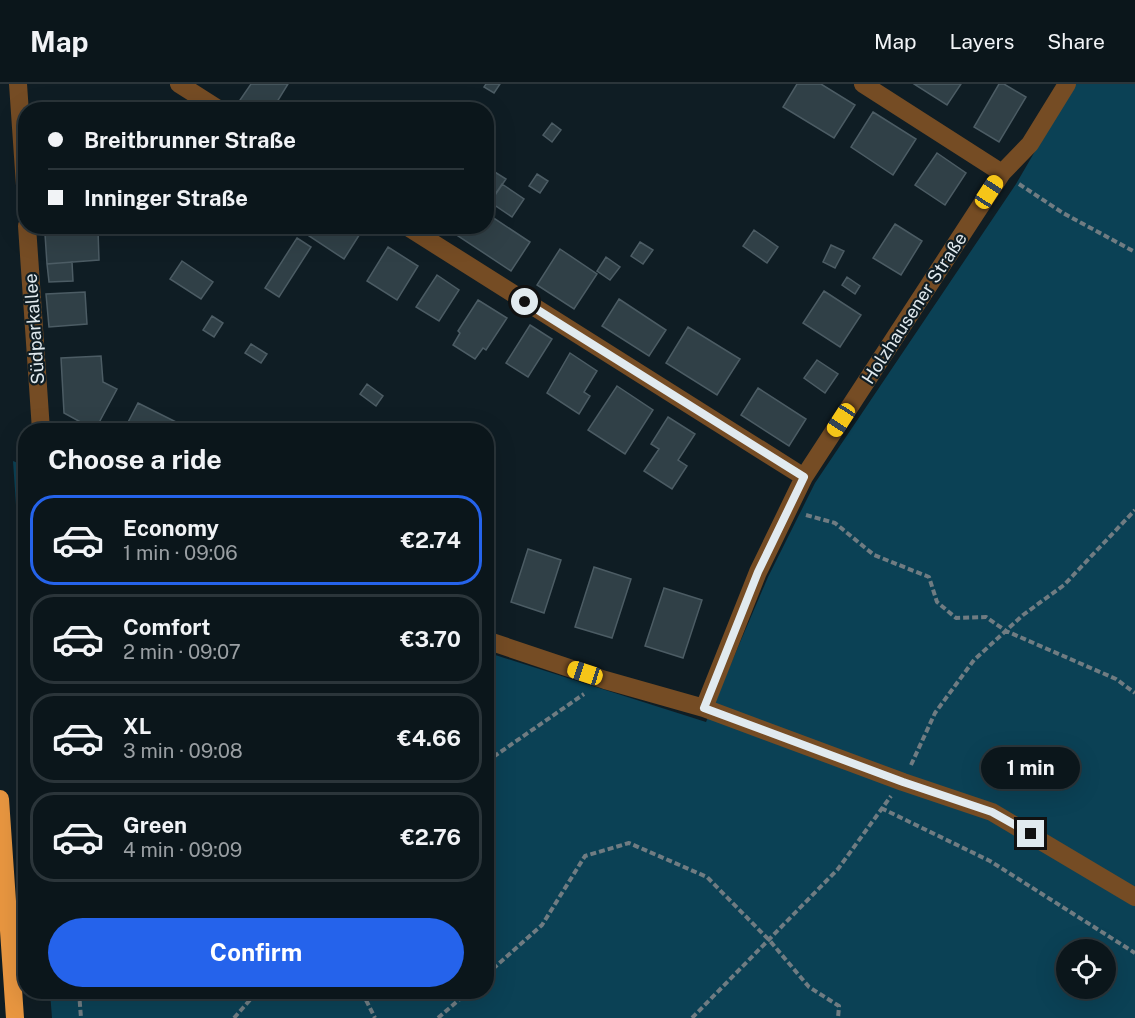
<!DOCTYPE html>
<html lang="en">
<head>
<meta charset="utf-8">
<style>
  :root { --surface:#0b161b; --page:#141f24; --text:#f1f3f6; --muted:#9a9fa3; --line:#2b353a; --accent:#2563eb }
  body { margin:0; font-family:"Public Sans",sans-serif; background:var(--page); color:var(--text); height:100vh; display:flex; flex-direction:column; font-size:22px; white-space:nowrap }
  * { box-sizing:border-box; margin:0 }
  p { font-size:20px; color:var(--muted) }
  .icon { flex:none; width:33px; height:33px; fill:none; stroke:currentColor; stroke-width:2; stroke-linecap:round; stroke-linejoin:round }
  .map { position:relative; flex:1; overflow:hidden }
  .drawer { position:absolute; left:18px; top:339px; width:476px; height:576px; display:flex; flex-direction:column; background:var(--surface); border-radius:24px; box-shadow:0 6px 24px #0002,0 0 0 2px var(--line) }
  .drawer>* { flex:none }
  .guide { position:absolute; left:18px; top:18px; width:476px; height:132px; border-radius:24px; box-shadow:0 6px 24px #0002,0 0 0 2px var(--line); display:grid; align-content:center; height:132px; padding:0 30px; background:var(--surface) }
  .tools { position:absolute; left:1056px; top:855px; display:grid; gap:12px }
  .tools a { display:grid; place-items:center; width:60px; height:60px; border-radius:50%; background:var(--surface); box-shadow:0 6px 24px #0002,0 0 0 2px var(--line); font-size:30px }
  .end { position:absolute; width:27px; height:27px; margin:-14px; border:8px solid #e1eaef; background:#111; box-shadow:0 0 0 3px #111 }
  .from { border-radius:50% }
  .bubble { position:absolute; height:42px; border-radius:21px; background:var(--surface); box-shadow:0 6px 24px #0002,0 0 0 2px var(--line); font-size:20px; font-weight:700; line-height:42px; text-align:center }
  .car { position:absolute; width:18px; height:36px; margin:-18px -9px; border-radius:8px; box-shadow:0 0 4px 2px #0007; background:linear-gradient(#f5c518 24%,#345 0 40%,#f5c518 0 76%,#345 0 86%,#f5c518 0) }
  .guide b { display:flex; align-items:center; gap:21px; height:57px; font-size:22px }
  .guide b+b { border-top:2px solid var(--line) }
  .guide i { width:15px; height:15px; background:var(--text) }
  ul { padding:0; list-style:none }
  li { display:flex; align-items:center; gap:18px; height:90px; margin:0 12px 9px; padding:0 18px; border:3px solid var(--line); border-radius:24px }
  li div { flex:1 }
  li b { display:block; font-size:22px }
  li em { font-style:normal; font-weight:700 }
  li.selected { border-color:var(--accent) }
  li>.icon { width:54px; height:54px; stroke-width:1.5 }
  h2 { padding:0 30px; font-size:27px; line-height:72px }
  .button { display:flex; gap:12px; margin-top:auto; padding:12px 30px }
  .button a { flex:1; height:69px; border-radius:36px; background:var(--accent); color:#fff; font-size:24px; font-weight:700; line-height:69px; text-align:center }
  header { display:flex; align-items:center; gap:36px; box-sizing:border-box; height:84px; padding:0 30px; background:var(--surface); border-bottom:2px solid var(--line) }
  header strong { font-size:28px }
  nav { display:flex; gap:33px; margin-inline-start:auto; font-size:21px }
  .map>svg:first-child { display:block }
</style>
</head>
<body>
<header>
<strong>Map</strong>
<nav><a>Map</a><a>Layers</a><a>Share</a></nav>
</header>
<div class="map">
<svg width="1135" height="934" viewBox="0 0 1135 934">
  <rect width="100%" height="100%" fill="#0f1d24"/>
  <!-- green -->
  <path fill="#0b4155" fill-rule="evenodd" d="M1074 0H1135V934H52L50 908H486V568L706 638 768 493 815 399 1016 100ZM1066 866H1106V904H1066Z
    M13 377 25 382V554Z"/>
  <!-- building -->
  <path fill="#304047" stroke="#4c5c64" stroke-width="1.5" d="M251 0H288L272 26H254L240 16Z
    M486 0H500L494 9 484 3Z
    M797 0H821L855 21 834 54 783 23Z
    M914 0H961L947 21Z
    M999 0H1004L1026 13 999 58 974 43Z
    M70 19V26H34V22Z
    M873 28 916 55 893 91 851 63Z
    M552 39 561 46 552 58 543 51Z
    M937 69 966 89 945 121 915 101Z
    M490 85 506 95 487 123 486 91Z
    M537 90 548 97 540 109 529 102Z
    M502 100 524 115 512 133 490 118Z
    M486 129 530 158 511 187 443 142H486Z
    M895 140 922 157 901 191 873 174Z
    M45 142H69V148L45 150Z
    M294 142H360L363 145 344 175Z
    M98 146 99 176 47 180 45 150Z
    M754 146 778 163 767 179 743 162Z
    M297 154 311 163 279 213 265 204Z
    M640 158 653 166 643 180 631 172Z
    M831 161 844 167 835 184 823 178Z
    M388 163 418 182 397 216 367 197Z
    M560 165 597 190 574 225 537 201Z
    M606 173 620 183 610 196 597 187Z
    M182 177 213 198 201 215 170 195Z
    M72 178 73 197 49 198 47 180Z
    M437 191 459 206 439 237 416 223Z
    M847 193 860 202 855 210 842 201Z
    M824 207 861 231 840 263 803 239Z
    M85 208 87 240 49 243 46 210Z
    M619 215 666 246 649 272 602 242Z
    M478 216 507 234 486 266 483 264 475 275 453 261 460 249 458 247Z
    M212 232 223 239 214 253 203 246Z
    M530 241 552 255 528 293 506 279Z
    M688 243 740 275 717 311 666 279Z
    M251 260 267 270 261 279 245 269Z
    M570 269 597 287 584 308 590 312 579 330 547 309Z
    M101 272 103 298 117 305 95 346 64 329 61 274Z
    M817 276 838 290 825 309 804 294Z
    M367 300 383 312 376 322 360 310Z
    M617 302 653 326 625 370 588 346Z
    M758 304 806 335 789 362 741 331Z
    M138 319 192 346H124Z
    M668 333 695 350 678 376 687 382 672 405 644 387 659 365 651 360Z
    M528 465 561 476 544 529 511 518Z
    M594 483 631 495 612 554 575 543Z
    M664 504 702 516 683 574 645 562Z"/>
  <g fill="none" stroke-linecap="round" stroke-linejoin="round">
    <!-- path -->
    <path stroke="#707c82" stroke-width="4" stroke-dasharray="6 3" stroke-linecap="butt" d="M1019 100 1063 129 1135 168
      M806 431 835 439 874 471 929 493 937 518 956 534 986 533 1006 547 1116 595 1135 609
      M486 678 584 610
      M911 681 935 629 974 576 1023 531 1064 501 1135 426
      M881 724 990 777 1135 869
      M486 891 542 841 585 772 629 759 707 793 770 857 809 903 839 922 838 934
      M79 908 81 934
      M362 908 375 934
      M234 934 257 908
      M438 934 468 908
      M692 934 838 785 891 712"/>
    <!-- minor -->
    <path stroke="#754c24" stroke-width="18" d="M18 0 26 116
      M179 0 220 26
      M863 0 1002 89
      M27 142 41 346
      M406 142 804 393
      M486 556 605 596 704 624 903 698 992 728 1135 813
      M704 624 758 488 804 393 1002 89 1030 60 1067 0"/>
    <!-- highway -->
    <path stroke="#e89640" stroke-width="18" d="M0 715 15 934"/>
  </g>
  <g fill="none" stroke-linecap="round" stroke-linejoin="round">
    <!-- route -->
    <path stroke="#e1eaef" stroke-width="8" d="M525 218 804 393 758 488 704 624 903 698 992 728 1031 750"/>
  </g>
  <g text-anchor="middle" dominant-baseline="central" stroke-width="4.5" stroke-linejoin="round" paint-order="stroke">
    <!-- street labels -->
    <g font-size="18" fill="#e1eaef" stroke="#0f1d24">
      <text transform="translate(914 224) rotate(-57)">Holzhausener Straße</text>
      <text transform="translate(34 245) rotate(-94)">Südparkallee</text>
    </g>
  </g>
</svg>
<div class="tools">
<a><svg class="icon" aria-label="locate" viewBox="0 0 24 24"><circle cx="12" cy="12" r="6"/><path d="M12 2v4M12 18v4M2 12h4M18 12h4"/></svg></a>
</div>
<i class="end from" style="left:525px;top:218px"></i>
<i class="end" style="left:1031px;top:750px"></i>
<div class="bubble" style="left:981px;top:663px;width:99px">1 min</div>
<i class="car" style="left:989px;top:108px;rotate:33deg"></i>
<i class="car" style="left:841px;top:336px;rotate:213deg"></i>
<i class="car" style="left:585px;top:589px;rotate:288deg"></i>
<div class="guide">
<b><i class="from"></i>Breitbrunner Straße</b>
<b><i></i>Inninger Straße</b>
</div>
<section class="drawer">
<h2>Choose a ride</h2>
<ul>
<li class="selected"><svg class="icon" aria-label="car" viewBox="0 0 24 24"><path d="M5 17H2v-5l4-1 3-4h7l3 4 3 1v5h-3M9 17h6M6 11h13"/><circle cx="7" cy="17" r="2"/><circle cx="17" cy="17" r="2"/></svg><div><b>Economy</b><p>1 min · 09:06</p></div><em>€2.74</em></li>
<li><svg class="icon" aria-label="car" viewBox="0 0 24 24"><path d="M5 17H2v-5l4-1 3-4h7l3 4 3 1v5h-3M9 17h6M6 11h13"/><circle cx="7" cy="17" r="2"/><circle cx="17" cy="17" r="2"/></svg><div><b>Comfort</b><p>2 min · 09:07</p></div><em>€3.70</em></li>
<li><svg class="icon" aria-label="car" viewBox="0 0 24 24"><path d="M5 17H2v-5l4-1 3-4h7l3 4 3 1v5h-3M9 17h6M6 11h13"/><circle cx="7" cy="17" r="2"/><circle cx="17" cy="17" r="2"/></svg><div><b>XL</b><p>3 min · 09:08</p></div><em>€4.66</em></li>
<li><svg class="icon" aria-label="car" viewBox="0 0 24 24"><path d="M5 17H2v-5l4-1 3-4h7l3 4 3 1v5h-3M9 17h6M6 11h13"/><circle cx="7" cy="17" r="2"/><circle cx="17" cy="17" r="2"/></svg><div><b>Green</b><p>4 min · 09:09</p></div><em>€2.76</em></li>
</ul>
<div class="button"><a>Confirm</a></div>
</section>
</div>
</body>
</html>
